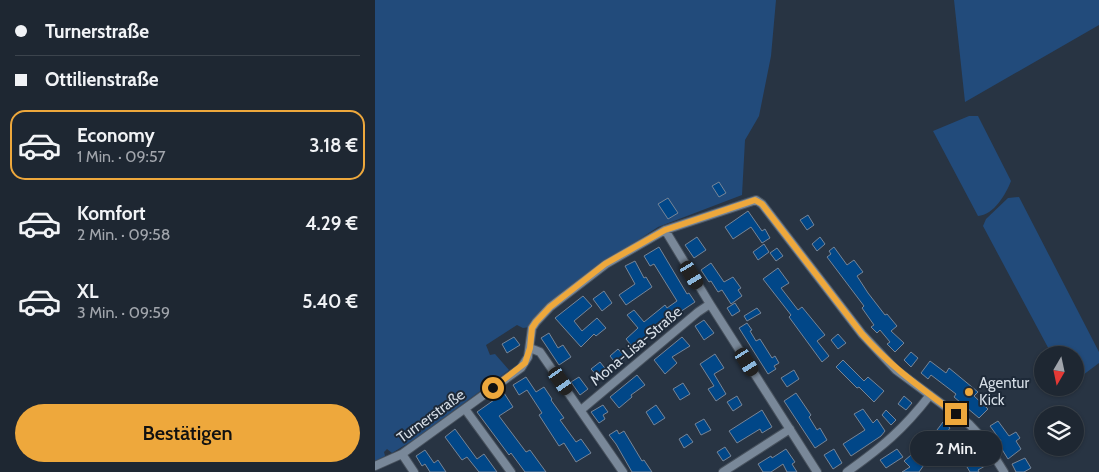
<!DOCTYPE html>
<html lang="de">
<head>
<meta charset="utf-8">
<style>
  :root { --surface:#1e2732; --page:#262f3a; --text:#f1f3f6; --muted:#a1a5ac; --line:#3c444d; --accent:#eea83c }
  body { margin:0; font-family:Cabin,sans-serif; background:var(--page); color:var(--text); height:100vh; display:flex; flex-direction:column; font-size:19px; white-space:nowrap }
  * { box-sizing:border-box; margin:0 }
  p { font-size:16px; color:var(--muted) }
  .icon { flex:none; width:28px; height:28px; fill:none; stroke:currentColor; stroke-width:2; stroke-linecap:round; stroke-linejoin:round }
  .map { position:relative; flex:1; overflow:hidden }
  .details { display:flex; flex-direction:column; background:var(--surface); width:375px }
  .details>* { flex:none }
  .banner { display:grid; align-content:center; height:110px; padding:0 15px; background:var(--surface) }
  .needle { width:32px; rotate:189deg }
  .controls { position:absolute; left:659px; top:346px; display:grid; gap:10px }
  .controls a { display:grid; place-items:center; width:50px; height:50px; border-radius:50%; background:var(--surface); box-shadow:0 1px 4px #0004,0 0 0 1px var(--line); font-size:25px }
  .end { position:absolute; width:22px; height:22px; margin:-11px; border:6px solid #eea83c; background:#111; box-shadow:0 0 0 2px #111 }
  .from { border-radius:50% }
  .bubble { position:absolute; height:35px; border-radius:18px; background:var(--surface); box-shadow:0 1px 4px #0004,0 0 0 1px var(--line); font-size:16px; font-weight:600; line-height:35px; text-align:center }
  .car { position:absolute; width:15px; height:30px; margin:-15px -8px; border-radius:6px; box-shadow:0 0 4px 1px #0007; background:linear-gradient(#222 24%,#8ab4d8 0 40%,#222 0 76%,#8ab4d8 0 86%,#222 0) }
  .banner b { display:flex; align-items:center; gap:18px; height:48px; font-size:19px }
  .banner b+b { border-top:1px solid var(--line) }
  .banner i { width:12px; height:12px; background:var(--text) }
  ul { padding:0; list-style:none }
  li { display:flex; align-items:center; gap:15px; height:70px; margin:0 10px 8px; padding:0 5px; border:2px solid transparent; border-radius:15px }
  li div { flex:1 }
  li b { display:block; font-size:19px }
  li em { font-style:normal; font-weight:600 }
  li.on { border-color:var(--accent) }
  li>.icon { width:45px; height:45px; stroke-width:1.5 }
  .primary-button { display:flex; gap:10px; margin-top:auto; padding:10px 15px }
  .primary-button a { flex:1; height:58px; border-radius:30px; background:var(--accent); color:#111; font-size:20px; font-weight:600; line-height:58px; text-align:center }
  main { display:flex; flex:1; min-height:0 }
  .map>svg:first-child { display:block }
</style>
</head>
<body>
<main>
<section class="details">
<div class="banner">
<b><i class="from"></i>Turnerstraße</b>
<b><i></i>Ottilienstraße</b>
</div>
<ul>
<li class="on"><svg class="icon" aria-label="car" viewBox="0 0 24 24"><path d="M5 17H2v-5l4-1 3-4h7l3 4 3 1v5h-3M9 17h6M6 11h13"/><circle cx="7" cy="17" r="2"/><circle cx="17" cy="17" r="2"/></svg><div><b>Economy</b><p>1 Min. · 09:57</p></div><em>3.18 €</em></li>
<li><svg class="icon" aria-label="car" viewBox="0 0 24 24"><path d="M5 17H2v-5l4-1 3-4h7l3 4 3 1v5h-3M9 17h6M6 11h13"/><circle cx="7" cy="17" r="2"/><circle cx="17" cy="17" r="2"/></svg><div><b>Komfort</b><p>2 Min. · 09:58</p></div><em>4.29 €</em></li>
<li><svg class="icon" aria-label="car" viewBox="0 0 24 24"><path d="M5 17H2v-5l4-1 3-4h7l3 4 3 1v5h-3M9 17h6M6 11h13"/><circle cx="7" cy="17" r="2"/><circle cx="17" cy="17" r="2"/></svg><div><b>XL</b><p>3 Min. · 09:59</p></div><em>5.40 €</em></li>
</ul>
<div class="primary-button"><a>Bestätigen</a></div>
</section>
<div class="map">
<svg width="724" height="472" viewBox="0 0 724 472">
  <rect width="100%" height="100%" fill="#283443"/>
  <!-- green -->
  <path fill="#224b7b" d="M0 0H401L396 56 384 116 370 140 367 195 283 227 210 275 173 304 155 327 148 328 142 325 111 345 115 355 120 354 134 370 40 439 17 453 12 449 9 452 10 456 0 461Z
    M579 0H724V25L590 102Z
    M594 116H603L636 181C631 194 619 215 603 216L558 131Z
    M644 197 724 352V363L700 381V355H677L608 226 611 219 633 198Z"/>
  <!-- building -->
  <path fill="#014788" stroke="#778597" d="M344 182 351 193 344 197 337 186Z
    M293 198 303 213 293 219 283 204Z
    M373 211 387 231 390 229 395 238 387 243 376 227 358 239 350 227Z
    M433 215 439 225 432 230 425 220Z
    M322 237 331 250 319 258 310 245Z
    M445 237 450 244 442 251 437 244Z
    M389 244 394 252 383 260 378 252Z
    M284 247 312 294 314 293 320 302 302 314 260 350 251 339 263 328 252 315 259 310 269 322 290 305 292 308 302 301 279 264 275 266 269 256Z
    M459 247 472 265 479 260 488 272 482 276 493 293 510 315 512 314 522 326 516 331 529 343 520 352 512 344 515 342 505 330 502 333 496 327 499 325 487 308 489 306 452 257 456 254 454 251Z
    M402 248 408 256 401 261 395 253Z
    M260 261 269 278 271 277 277 287 251 305 244 295 260 284 250 266Z
    M336 263 349 282 358 277 366 288 363 290 367 296 356 304 347 290 343 292 336 281 334 282 326 270Z
    M403 268 414 283 406 288 423 310 427 307 450 335 442 341 454 356 447 362 414 317 416 315 388 279Z
    M229 291 237 303 227 311 218 299Z
    M208 296 217 306 199 321 207 331 222 318 231 328 221 336 219 334 206 347 180 318Z
    M360 303 365 311 357 316 352 308Z
    M382 308 386 313 372 321 369 316Z
    M329 320 339 333 329 340 320 326Z
    M372 323 377 330 375 331 381 341 385 339 397 358 400 356 404 363 399 366 401 369 393 374 364 328Z
    M174 333 183 348 188 345 196 357 184 365 166 338Z
    M463 334 471 343 463 349 456 340Z
    M139 337 145 345 132 353 127 344Z
    M307 337 315 346 297 357 302 363 290 374 279 360Z
    M243 349 251 358 242 365 235 356Z
    M536 352 543 358 536 367 529 360Z
    M340 354 349 368 339 374 351 394 341 401 333 389 339 386 325 364Z
    M468 360 489 381 493 377 509 391 499 402 484 387 482 388 461 367Z
    M555 361 571 373 574 368 603 392 599 396 613 409 604 418 579 397 581 394 556 375 553 379 546 373Z
    M225 362 233 372 225 379 216 369Z
    M419 370 424 379 412 387 406 378Z
    M262 375 270 385 256 395 257 397 244 408 235 397Z
    M151 377 161 392 169 387 177 399 176 400 189 418 185 420 201 442 206 439 216 453 201 462 189 443 184 446 164 415 167 413 152 390 144 395 138 385Z
    M204 377 213 389 205 395 196 382Z
    M308 383 315 394 305 400 298 389Z
    M129 393 138 407 124 416 151 452 155 450 171 472H150L136 453 134 455 102 412Z
    M421 393 436 415 434 417 442 430 445 428 452 440 440 448 409 401Z
    M362 396 367 405 358 411 352 402Z
    M529 396 537 403 531 410 523 404Z
    M228 405 233 412 228 415 230 419 224 423 216 412Z
    M281 405 290 418 279 425 271 412Z
    M488 409 498 423 502 419 510 431 506 436 476 456 468 444 490 430 479 414Z
    M387 410 397 427 387 433 385 429 362 443 354 431Z
    M511 410 521 420 516 425 507 415Z
    M329 419 336 430 326 435 320 424Z
    M623 421 634 436 641 432 645 438 641 441 646 449 633 459 623 443 626 441 615 426Z
    M568 422 575 428 570 435 562 430Z
    M80 429 102 459 109 454 122 472H104L92 457 87 460 70 437Z
    M242 430 244 434 249 431 267 461 269 460 277 472H257L241 444 234 435Z
    M312 434 318 442 309 448 304 439Z
    M584 438 594 448 581 460 571 450Z
    M554 440 561 447 548 460 551 462 544 472H527L535 467 529 461 543 449 544 450Z
    M350 447 356 456 348 461 342 452Z
    M411 449 420 462 417 464 422 472H412L408 464 396 472H388L383 464 396 456 397 458Z
    M459 449 467 463 458 469 449 455Z
    M522 449 528 457 511 468 505 460Z
    M50 450 59 463 63 460 71 472H55L50 464 47 466 41 456Z
    M650 458 656 468 649 472H641L637 464Z
    M606 459 610 466 603 470 604 472H595L592 467Z"/>
  <g fill="none" stroke-linecap="round" stroke-linejoin="round">
    <defs>
      <path id="minor" d="M290 230 335 304 442 472
        M155 348 165 352 248 472
        M90 409 136 472
        M206 410 323 312 335 304
        M27 454 39 472
        M0 466 27 454 146 368 153 357 157 328 161 322 175 307 231 264 290 230 381 200 387 204 487 334 521 370 594 424 609 440 629 472
        M348 472 415 429
        M472 472C507 447 528 430 555 395"/>
    </defs>
    <!-- minor casing -->
    <use href="#minor" stroke="#48525e" stroke-width="10"/>
    <!-- minor -->
    <use href="#minor" stroke="#798899" stroke-width="8"/>
  </g>
  <g fill="none" stroke-linecap="round" stroke-linejoin="round">
    <!-- route -->
    <path stroke="#eea83c" stroke-width="6" d="M118 388 150 363 155 348 157 328 161 322 175 307 230 264 290 230 380 200 387 204 487 334C516 367 546 388 581 414"/>
  </g>
  <!-- markers -->
  <circle fill="#eea83c" stroke="#1e2a39" stroke-width="2" cx="594" cy="392" r="5"/>
  <g text-anchor="middle" dominant-baseline="central" stroke-width="4" stroke-linejoin="round" paint-order="stroke">
    <!-- street labels -->
    <g font-size="15" fill="#d5dde6" stroke="#1e2a39">
      <text transform="translate(261 346) rotate(-40)">Mona-Lisa-Straße</text>
      <text transform="translate(56 416) rotate(-36)">Turnerstraße</text>
    </g>
    <!-- poi labels -->
    <g font-size="15" fill="#d5dde6" stroke="#1e2a39" text-anchor="start">
      <text x="604" y="383">Agentur<tspan x="604" dy="17">Kick</tspan></text>
    </g>
  </g>
</svg>
<div class="controls">
<a><svg class="needle" viewBox="-14 -14 28 28"><path d="M0-13l5 13h-10z" fill="#e53935"/><path d="M0 13l5-13h-10z" fill="#a1a5ac"/></svg></a>
<a><svg class="icon" aria-label="layers" viewBox="0 0 24 24"><path d="M12 4l9 5-9 5-9-5zM3 14l9 5 9-5"/></svg></a>
</div>
<i class="end from" style="left:118px;top:388px"></i>
<i class="end" style="left:581px;top:414px"></i>
<div class="bubble" style="left:535px;top:431px;width:92px">2 Min.</div>
<i class="car" style="left:317px;top:275px;rotate:149deg"></i>
<i class="car" style="left:372px;top:362px;rotate:148deg"></i>
<i class="car" style="left:186px;top:381px;rotate:145deg"></i>
</div>
</main>
</body>
</html>
